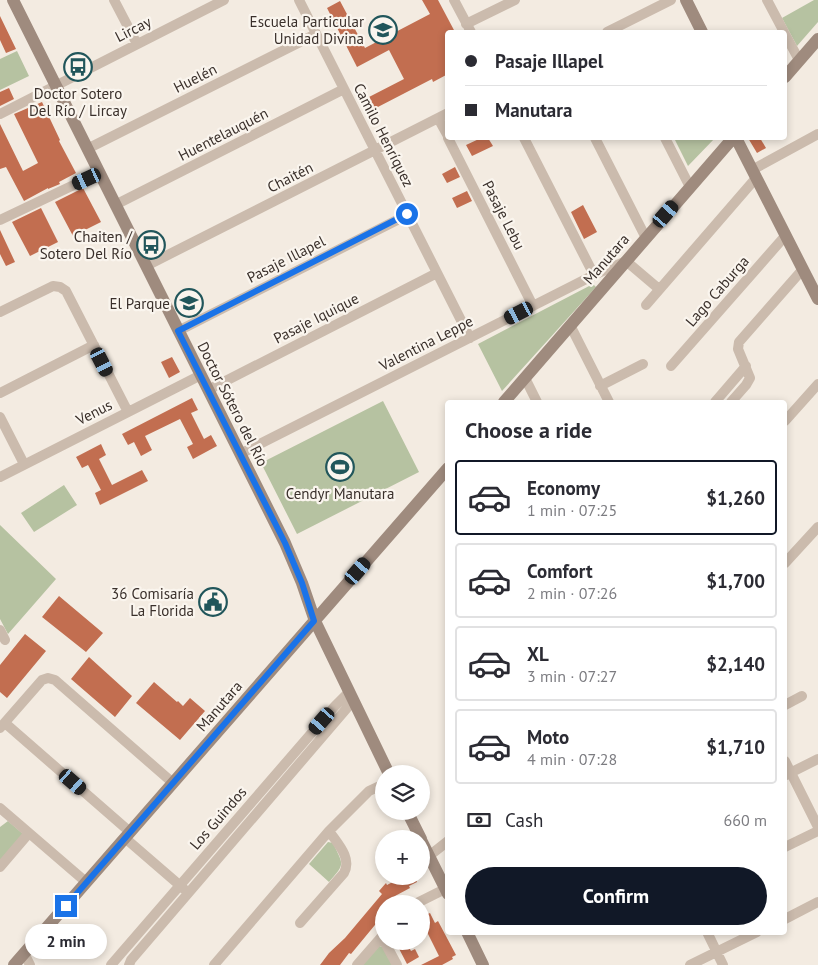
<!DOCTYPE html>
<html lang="en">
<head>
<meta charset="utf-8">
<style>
  :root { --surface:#fff; --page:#f7f7f7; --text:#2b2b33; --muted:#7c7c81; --line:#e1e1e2; --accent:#111827 }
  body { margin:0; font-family:"PT Sans",sans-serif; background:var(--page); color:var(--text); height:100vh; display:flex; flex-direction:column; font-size:19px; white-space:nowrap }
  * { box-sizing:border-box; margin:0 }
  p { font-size:16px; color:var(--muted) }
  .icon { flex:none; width:28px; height:28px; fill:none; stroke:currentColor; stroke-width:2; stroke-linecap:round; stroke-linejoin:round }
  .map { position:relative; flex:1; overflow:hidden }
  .details { position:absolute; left:445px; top:400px; width:342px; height:535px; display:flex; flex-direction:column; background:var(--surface); border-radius:5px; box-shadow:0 2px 8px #0003 }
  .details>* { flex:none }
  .banner { position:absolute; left:445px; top:30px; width:342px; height:110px; border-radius:5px; box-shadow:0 2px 8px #0003; display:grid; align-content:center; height:110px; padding:0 20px; background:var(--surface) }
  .controls { position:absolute; left:375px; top:765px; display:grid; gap:10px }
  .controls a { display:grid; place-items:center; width:55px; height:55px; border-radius:50%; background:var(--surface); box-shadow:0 2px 8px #0003; font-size:25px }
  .end { position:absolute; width:22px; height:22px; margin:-11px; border:6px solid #1a73e8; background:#fff; box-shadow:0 0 0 2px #fff }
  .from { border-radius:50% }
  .bubble { position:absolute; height:35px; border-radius:18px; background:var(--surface); box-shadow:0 2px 8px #0003; font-size:16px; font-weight:600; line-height:35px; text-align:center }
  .car { position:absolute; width:15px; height:30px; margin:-15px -8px; border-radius:6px; box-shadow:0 0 4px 1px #0007; background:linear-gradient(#222 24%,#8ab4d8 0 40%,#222 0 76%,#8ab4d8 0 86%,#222 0) }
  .banner b { display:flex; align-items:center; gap:18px; height:48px; font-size:19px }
  .banner b+b { border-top:1px solid var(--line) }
  .banner i { width:12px; height:12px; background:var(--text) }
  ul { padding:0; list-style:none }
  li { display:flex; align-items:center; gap:15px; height:75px; margin:0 10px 8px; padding:0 10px; border:2px solid var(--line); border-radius:5px }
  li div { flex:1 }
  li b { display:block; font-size:19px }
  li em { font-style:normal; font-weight:600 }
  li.selected { border-color:var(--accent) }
  li>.icon { width:45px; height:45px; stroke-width:1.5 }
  h2 { padding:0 20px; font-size:22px; line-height:60px }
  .pay { display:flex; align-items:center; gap:12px; height:55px; padding:0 20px; font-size:19px }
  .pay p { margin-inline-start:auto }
  .primary-button { display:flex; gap:10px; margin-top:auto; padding:10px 20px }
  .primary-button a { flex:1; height:58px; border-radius:30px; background:var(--accent); color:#fff; font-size:20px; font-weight:600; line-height:58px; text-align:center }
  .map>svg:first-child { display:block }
</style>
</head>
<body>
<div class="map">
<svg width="818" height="965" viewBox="0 0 818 965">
  <rect width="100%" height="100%" fill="#f3ebe1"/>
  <!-- green -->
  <path fill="#b6c2a1" d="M814 0H818V22L797 46 782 18Z
    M17 51 29 76 0 90V59Z
    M674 138H715L688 166Z
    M593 284 596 287 502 391 478 344Z
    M383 401 419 472 297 534 261 463Z
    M64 485 77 505 34 532 21 513Z
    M0 525 56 579 8 634 0 619Z
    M8 821 23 834 0 864V827Z
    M328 842 333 843C343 865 346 863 329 882L309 864Z
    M379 946 384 947 393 965H362Z"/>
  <!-- building -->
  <path fill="#c26e50" d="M422 0H438L455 32H448V74L433 82 432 79 374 109 369 97 404 79 389 50 357 67 327 8 340 1 365 48 430 14Z
    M0 16 16 49 6 53 0 40Z
    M9 88 14 99 0 106V92Z
    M42 102 60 140 59 141 76 173 59 182 60 184 48 189V188L24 201 6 167 0 169V124L23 171 38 163 14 114Z
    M481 138H488L493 146 472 156 466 145Z
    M748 138H760L766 148 757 153Z
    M455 167 460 177 447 183 442 174Z
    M83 188 101 222 73 236 55 202Z
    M467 191 472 201 457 208 452 198Z
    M583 205 597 232 584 239 571 212Z
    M41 208 58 242 30 256 12 222Z
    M0 230 15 262 6 266 0 254Z
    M172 357 180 372 169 378 161 362Z
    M192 398 198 410 191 413 204 439 211 435 217 446 193 459 187 447 193 444 180 419 145 436 152 450 141 456 134 442 128 445 122 434Z
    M101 444 106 455 99 459 112 485 142 470 148 481 100 505 95 493 101 490 88 465 82 468 76 457Z
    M59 596 103 633 86 652 42 617Z
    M25 634 46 651 7 698 0 692V665Z
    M89 657 132 696 115 717 71 679Z
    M154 682 177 702 178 701 183 706 190 698 205 711 180 740 136 703Z
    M404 876H415L417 882 409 886 410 888 395 896 388 904H384V914L351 954 349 953 340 965H320L329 953 345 938 382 894 379 891 386 883 387 885Z
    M430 913 435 923 438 921 456 955 452 957 453 959 442 965H421L439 956 424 926 421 927V917Z
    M395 941H406L411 951 415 949 419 957 407 964Z"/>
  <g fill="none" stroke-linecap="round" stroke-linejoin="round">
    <!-- street -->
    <path stroke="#cbbbad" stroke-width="10" d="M114 0 137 44
      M299 0 470 338
      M454 0 471 32
      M767 0 784 32
      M466 24 515 0
      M607 32 671 0
      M785 34 799 60
      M0 114 224 0
      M438 118 448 136
      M448 138 533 306
      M524 138 594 275
      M595 138 646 238
      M665 138 690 187
      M87 149 316 34
      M752 170 818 134
      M115 205 344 89
      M0 220 99 173
      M146 266 448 113
      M646 305 756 178
      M0 312 53 286 60 287 66 291 128 412
      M570 325 609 402
      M178 331 407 215
      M671 366 786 235
      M525 378 537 402
      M600 386 643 364
      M208 390 437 273
      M0 393 94 345
      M715 402 746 366
      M731 402 746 385 750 378 738 349 739 342 803 269
      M0 417 24 464
      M785 421 818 384
      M240 454 594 275 626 261 659 289
      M0 477 201 375
      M785 563 818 527
      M0 630 5 640
      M785 705 802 696
      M5 723 130 832
      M0 728 42 680 48 678 55 680 173 783
      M785 761 818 827
      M786 775 818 759
      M0 808 86 882
      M125 838 184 889
      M785 847 818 831
      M429 856 448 841
      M0 867 29 833
      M415 904 445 889
      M785 919 818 902
      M300 923 344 873C352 858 338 844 329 831
      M707 932 723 965
      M384 941 397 965
      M24 953 30 965
      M111 965 335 706 349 692
      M129 965 131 960 353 701
      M214 965 329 831 369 791 384 784
      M357 965 384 934
      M690 965 757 932"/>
    <!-- secondary -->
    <path stroke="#9f8b7e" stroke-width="12" d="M13 0 285 543 302 583 315 621 389 774
      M686 0 702 32
      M785 77 818 39
      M736 138 818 299
      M504 402 733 138
      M407 811 421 839
      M421 840 448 894
      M467 932 483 965
      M14 965 448 468"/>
  </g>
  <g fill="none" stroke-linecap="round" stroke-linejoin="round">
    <!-- route -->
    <path stroke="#1a73e8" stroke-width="6" d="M66 906 314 621 302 583 285 543 178 331 407 214"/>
  </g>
  <!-- icons -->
  <defs>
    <symbol id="school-ring" viewBox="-11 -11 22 22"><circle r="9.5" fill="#faf5ee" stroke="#21565b" stroke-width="1.5"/><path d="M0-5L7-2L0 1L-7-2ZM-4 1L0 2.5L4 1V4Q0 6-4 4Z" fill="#21565b"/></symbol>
    <symbol id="bus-ring" viewBox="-11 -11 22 22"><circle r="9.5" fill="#faf5ee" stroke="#21565b" stroke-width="1.5"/><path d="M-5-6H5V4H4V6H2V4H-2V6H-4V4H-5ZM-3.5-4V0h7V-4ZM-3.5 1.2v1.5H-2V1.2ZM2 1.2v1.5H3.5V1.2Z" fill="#21565b"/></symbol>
    <symbol id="stadium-ring" viewBox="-11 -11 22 22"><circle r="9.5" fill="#faf5ee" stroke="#21565b" stroke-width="1.5"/><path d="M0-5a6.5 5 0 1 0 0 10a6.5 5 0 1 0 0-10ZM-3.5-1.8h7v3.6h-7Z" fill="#21565b"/></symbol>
    <symbol id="civic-ring" viewBox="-11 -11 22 22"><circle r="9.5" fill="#faf5ee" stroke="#21565b" stroke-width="1.5"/><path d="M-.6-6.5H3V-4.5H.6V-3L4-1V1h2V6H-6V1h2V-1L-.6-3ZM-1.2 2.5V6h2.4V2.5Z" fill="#21565b"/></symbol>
  </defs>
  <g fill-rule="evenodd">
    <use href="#school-ring" x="367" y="14" width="32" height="32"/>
    <use href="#bus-ring" x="62" y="51" width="32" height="32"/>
    <use href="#bus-ring" x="135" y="229" width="32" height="32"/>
    <use href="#school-ring" x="173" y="287" width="32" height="32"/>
    <use href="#stadium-ring" x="324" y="451" width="32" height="32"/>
    <use href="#civic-ring" x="197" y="586" width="32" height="32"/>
  </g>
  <g text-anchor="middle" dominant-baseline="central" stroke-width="4.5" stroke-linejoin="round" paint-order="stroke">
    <!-- poi labels -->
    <g font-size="15" fill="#3a302b" stroke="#faf5ee" text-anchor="end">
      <text x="364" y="21">Escuela Particular<tspan x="364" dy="17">Unidad Divina</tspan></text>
      <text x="78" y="93" text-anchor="middle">Doctor Sotero<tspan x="78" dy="17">Del Río / Lircay</tspan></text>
      <text x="132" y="236">Chaiten /<tspan x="132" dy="17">Sotero Del Río</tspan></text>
      <text x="170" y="303">El Parque</text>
      <text x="340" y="493" text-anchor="middle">Cendyr Manutara</text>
      <text x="194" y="593">36 Comisaría<tspan x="194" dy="17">La Florida</tspan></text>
    </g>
    <!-- street labels -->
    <g font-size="15" fill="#3a302b" stroke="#faf5ee">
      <text transform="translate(133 29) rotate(-27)">Lircay</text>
      <text transform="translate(195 78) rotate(-27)">Huelén</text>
      <text transform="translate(223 134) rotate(-27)">Huentelauquén</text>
      <text transform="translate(384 135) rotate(63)">Camilo Henríquez</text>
      <text transform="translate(290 177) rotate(-27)">Chaitén</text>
      <text transform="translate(504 215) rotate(63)">Pasaje Lebu</text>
      <text transform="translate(286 259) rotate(-27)">Pasaje Illapel</text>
      <text transform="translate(606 259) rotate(-49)">Manutara</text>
      <text transform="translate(717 291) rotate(-49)">Lago Caburga</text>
      <text transform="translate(316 318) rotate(-27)">Pasaje Iquique</text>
      <text transform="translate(426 343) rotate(-27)">Valentina Leppe</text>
      <text transform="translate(233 404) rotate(63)">Doctor Sótero del Río</text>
      <text transform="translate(94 412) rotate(-27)">Venus</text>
      <text transform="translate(219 706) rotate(-49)">Manutara</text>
      <text transform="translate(218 818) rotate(-49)">Los Guindos</text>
    </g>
  </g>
</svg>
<div class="controls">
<a><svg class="icon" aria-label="layers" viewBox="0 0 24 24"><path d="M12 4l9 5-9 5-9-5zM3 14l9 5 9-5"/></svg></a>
<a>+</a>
<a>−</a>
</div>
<i class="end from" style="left:407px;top:214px"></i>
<i class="end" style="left:66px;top:906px"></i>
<div class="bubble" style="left:25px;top:924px;width:82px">2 min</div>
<i class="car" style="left:87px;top:179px;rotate:245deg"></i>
<i class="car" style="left:666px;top:214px;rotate:41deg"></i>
<i class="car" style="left:519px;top:313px;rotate:243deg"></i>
<i class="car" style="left:102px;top:362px;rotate:153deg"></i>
<i class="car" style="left:358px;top:571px;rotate:41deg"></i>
<i class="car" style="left:322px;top:721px;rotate:221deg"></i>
<i class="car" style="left:73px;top:782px;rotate:131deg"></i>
<div class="banner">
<b><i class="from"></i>Pasaje Illapel</b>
<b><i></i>Manutara</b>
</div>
<section class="details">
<h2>Choose a ride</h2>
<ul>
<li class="selected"><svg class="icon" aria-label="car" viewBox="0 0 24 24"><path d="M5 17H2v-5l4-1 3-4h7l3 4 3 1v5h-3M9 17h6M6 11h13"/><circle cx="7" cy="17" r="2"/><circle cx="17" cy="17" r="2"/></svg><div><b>Economy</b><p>1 min · 07:25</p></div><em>$1,260</em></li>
<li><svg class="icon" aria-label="car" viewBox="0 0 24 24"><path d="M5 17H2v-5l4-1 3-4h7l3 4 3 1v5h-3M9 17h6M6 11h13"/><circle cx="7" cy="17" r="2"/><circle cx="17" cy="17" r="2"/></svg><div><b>Comfort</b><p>2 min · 07:26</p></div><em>$1,700</em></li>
<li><svg class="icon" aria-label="car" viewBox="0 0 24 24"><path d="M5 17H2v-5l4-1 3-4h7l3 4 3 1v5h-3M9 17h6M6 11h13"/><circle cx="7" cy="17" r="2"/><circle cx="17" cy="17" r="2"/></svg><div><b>XL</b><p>3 min · 07:27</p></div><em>$2,140</em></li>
<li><svg class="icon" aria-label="car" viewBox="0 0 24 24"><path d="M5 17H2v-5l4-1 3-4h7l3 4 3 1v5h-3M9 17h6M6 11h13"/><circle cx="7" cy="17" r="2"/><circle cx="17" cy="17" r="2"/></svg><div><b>Moto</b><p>4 min · 07:28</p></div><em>$1,710</em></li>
</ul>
<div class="pay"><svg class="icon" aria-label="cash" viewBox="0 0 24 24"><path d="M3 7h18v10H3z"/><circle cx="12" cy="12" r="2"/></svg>Cash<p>660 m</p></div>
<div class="primary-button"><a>Confirm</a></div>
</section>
</div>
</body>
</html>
